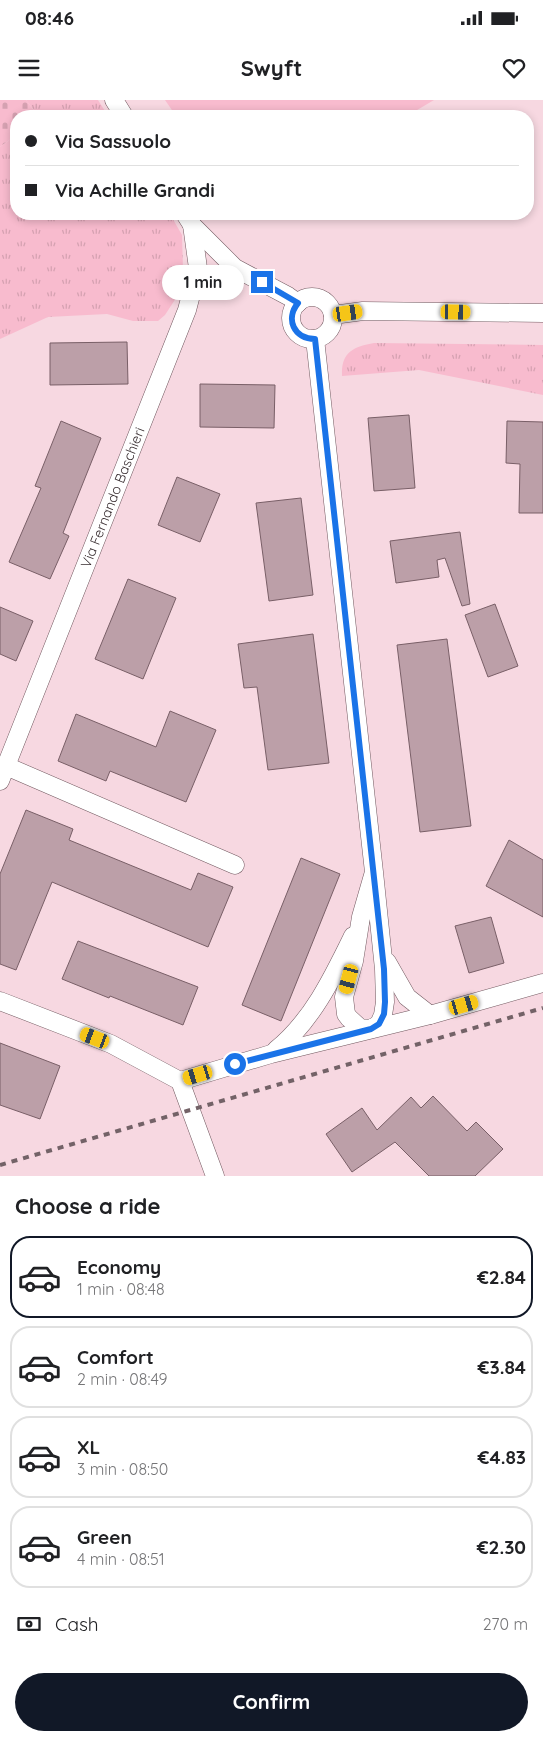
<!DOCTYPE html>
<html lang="en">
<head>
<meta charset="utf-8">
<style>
  :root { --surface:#fff; --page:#f6f6f6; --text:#202124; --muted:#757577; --line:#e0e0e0; --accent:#111827 }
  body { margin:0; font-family:Quicksand,sans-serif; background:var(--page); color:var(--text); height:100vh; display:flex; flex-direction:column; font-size:19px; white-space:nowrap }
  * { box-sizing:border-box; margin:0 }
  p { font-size:16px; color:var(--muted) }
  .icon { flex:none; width:28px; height:28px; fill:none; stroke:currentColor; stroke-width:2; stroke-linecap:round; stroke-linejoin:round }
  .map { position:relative; height:1076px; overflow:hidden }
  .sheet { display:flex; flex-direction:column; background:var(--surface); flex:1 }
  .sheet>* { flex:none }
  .banner { position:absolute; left:10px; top:10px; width:524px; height:110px; border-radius:20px; box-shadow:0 2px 8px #0003; display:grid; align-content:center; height:110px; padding:0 15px; background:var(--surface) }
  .end { position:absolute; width:22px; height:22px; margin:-11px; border:6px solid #1a73e8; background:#fff; box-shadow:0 0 0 2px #fff }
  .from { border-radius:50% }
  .bubble { position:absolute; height:35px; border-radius:18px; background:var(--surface); box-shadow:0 2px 8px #0003; font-size:16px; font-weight:700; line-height:35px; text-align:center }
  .car { position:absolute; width:15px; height:30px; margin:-15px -8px; border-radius:6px; box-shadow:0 0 4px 1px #0007; background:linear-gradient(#f5c518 24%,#345 0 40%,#f5c518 0 76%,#345 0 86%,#f5c518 0) }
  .banner b { display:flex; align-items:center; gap:18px; height:48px; font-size:19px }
  .banner b+b { border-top:1px solid var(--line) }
  .banner i { width:12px; height:12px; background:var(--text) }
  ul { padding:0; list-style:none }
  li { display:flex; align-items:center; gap:15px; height:82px; margin:0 10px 8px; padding:0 5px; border:2px solid var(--line); border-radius:20px }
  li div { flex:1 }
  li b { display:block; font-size:19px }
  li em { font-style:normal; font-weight:700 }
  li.selected { border-color:var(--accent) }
  li>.icon { width:45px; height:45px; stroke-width:1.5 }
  h2 { padding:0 15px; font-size:22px; line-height:60px }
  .pay { display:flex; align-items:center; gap:12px; height:55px; padding:0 15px; font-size:19px }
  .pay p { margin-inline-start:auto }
  .cta { display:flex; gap:10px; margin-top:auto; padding:10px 15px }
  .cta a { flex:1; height:58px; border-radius:30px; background:var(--accent); color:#fff; font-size:20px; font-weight:700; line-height:58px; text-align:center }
  .status { display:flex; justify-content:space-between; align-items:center; height:35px; padding:0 25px; background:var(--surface); direction:ltr }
  .status svg { height:14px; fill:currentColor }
  header { display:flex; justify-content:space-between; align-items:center; height:65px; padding:0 15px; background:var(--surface); font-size:22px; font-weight:700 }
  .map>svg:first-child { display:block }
</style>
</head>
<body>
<div class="status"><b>08:46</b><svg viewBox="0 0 49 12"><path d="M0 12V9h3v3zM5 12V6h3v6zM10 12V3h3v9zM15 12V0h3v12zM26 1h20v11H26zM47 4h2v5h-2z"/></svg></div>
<header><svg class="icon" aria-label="menu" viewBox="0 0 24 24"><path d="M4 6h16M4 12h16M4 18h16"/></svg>Swyft<svg class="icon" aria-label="heart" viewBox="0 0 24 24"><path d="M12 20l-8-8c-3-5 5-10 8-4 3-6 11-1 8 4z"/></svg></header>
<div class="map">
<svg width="543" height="1076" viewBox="0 0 543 1076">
  <defs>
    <pattern id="cemetery-stones" width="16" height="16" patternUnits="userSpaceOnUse" patternTransform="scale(1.25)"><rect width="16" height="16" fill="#f8bbce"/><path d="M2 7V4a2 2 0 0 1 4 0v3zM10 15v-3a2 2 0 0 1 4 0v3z" fill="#d5a1b1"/></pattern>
    <pattern id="park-tufts" width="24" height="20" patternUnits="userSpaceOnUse" patternTransform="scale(1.25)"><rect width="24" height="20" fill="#f8bbce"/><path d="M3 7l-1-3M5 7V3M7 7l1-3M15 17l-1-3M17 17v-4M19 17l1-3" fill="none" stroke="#d5a1b1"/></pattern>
  </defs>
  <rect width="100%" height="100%" fill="#f7d8e1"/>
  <!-- cemetery -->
  <path fill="url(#cemetery-stones)" d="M0 0H26L38 16H16V35L0 47Z"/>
  <!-- park -->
  <path fill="url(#park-tufts)" d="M26 0H98L108 16H38Z
    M16 35V114H170L182 135 183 169 178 195 165 215 158 221H133L107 214 48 217 0 239V47Z
    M374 243 543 245V295L419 270 342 276C341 252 353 247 374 243Z"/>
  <!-- garden -->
  <path fill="#f8bbce" d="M165 0H434L407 16H176Z"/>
  <!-- building -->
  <path fill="#bc9fa8" stroke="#795f67" d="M127 242 128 284 50 285V243Z
    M200 284 275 285 274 328 200 327Z
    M409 315 415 388 374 391 368 318Z
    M61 321 101 338 63 433 69 436 50 479 9 462 41 388 35 386Z
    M507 321 543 322V413H519L520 364 506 363Z
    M177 377 220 394 200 442 158 425Z
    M301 398 313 495 269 501 256 403Z
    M460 432 470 504 462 506 445 458 437 460 439 477 396 483 390 441Z
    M128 479 176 498 143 579 95 559Z
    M495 504 518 566 488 577 465 515Z
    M0 507 33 521 16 561 0 554Z
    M313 534 329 663 268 670 257 587 244 588 238 544Z
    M447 539 471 726 420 732 397 545Z
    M170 611 216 630 186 702 110 671 106 681 58 661 76 614 156 647Z
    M26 710 73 729 69 740 191 790 198 773 233 787 208 847 52 782 16 870 0 864V774Z
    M509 740 543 760V817L486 786Z
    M301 758 340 774 281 921 242 905Z
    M491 817 504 863 469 873 455 826Z
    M78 841 198 887 183 925 110 896 109 898 62 879Z
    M0 943 60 966 40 1019 0 1005Z
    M433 996 467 1031 476 1022 503 1049 475 1076H429L395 1042 352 1072 326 1034 362 1008 377 1030 411 997 421 1008Z"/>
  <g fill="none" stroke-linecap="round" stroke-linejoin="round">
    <defs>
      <g id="street">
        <path d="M114 0 124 16"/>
        <path d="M185 114 192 125 235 168 288 196 298 203"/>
        <circle cx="312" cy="218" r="21"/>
        <path d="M333 215 363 211 543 213"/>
        <path d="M315 239 374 772 384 869 385 902 383 915 379 924 371 929 360 928 349 918 346 914 344 897 354 861 361 817 374 772"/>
        <path d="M6 666 235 765"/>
        <path id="s1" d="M0 681 187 210 198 168 192 125"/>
        <path d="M387 862 407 897 430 915"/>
        <path d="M0 901 111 944 180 981 271 954 430 915 543 883"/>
        <path d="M276 950C312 921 333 877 353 836"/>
        <path d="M180 981 215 1076"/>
      </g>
    </defs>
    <!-- street casing -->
    <use href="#street" stroke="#725960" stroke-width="19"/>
    <!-- street -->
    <use href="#street" stroke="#fff" stroke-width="18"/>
    <!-- rail -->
    <path stroke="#736267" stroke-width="4" stroke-dasharray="6 6" stroke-linecap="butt" d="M0 1065 543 908"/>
  </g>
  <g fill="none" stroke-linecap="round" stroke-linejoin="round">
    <!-- route -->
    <path stroke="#1a73e8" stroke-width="6" d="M235 964 371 929 379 924 384 914 385 902 384 869 315 239C294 239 285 219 298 203L262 182"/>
  </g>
  <g text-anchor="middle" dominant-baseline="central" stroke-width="4.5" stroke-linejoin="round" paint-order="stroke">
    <!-- street labels -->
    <g font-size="14" fill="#372c2f" stroke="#f7d8e1">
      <text stroke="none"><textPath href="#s1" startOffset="305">Via Fernando Baschieri</textPath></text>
    </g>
  </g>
</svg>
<i class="end from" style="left:235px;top:964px"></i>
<i class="end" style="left:262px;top:182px"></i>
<div class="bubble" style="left:162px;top:165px;width:82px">1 min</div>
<i class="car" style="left:456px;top:212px;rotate:91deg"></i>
<i class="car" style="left:348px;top:213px;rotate:82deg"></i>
<i class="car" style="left:349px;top:879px;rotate:195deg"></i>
<i class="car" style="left:464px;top:905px;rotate:74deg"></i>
<i class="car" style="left:95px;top:938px;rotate:291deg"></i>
<i class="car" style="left:198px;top:975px;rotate:253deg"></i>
<div class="banner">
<b><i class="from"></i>Via Sassuolo</b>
<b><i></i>Via Achille Grandi</b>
</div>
</div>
<section class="sheet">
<h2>Choose a ride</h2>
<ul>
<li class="selected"><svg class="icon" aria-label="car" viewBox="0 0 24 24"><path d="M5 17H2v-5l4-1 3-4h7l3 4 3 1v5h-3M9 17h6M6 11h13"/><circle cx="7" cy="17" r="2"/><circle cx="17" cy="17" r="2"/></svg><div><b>Economy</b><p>1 min · 08:48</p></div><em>€2.84</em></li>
<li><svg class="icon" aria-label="car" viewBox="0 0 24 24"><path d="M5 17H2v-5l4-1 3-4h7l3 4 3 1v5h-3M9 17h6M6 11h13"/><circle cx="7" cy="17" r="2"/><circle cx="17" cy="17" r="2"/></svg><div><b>Comfort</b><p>2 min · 08:49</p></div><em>€3.84</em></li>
<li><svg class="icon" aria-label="car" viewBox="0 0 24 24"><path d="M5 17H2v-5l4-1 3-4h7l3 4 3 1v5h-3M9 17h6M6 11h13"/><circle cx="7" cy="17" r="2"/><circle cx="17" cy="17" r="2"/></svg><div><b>XL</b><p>3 min · 08:50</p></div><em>€4.83</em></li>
<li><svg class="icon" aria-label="car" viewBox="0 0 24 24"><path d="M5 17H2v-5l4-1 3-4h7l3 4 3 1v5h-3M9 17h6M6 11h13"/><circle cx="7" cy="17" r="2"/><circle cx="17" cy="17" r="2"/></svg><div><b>Green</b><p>4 min · 08:51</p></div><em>€2.30</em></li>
</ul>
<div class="pay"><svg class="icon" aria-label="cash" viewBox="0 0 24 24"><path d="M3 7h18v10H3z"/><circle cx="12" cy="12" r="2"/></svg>Cash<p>270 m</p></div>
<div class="cta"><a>Confirm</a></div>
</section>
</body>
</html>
